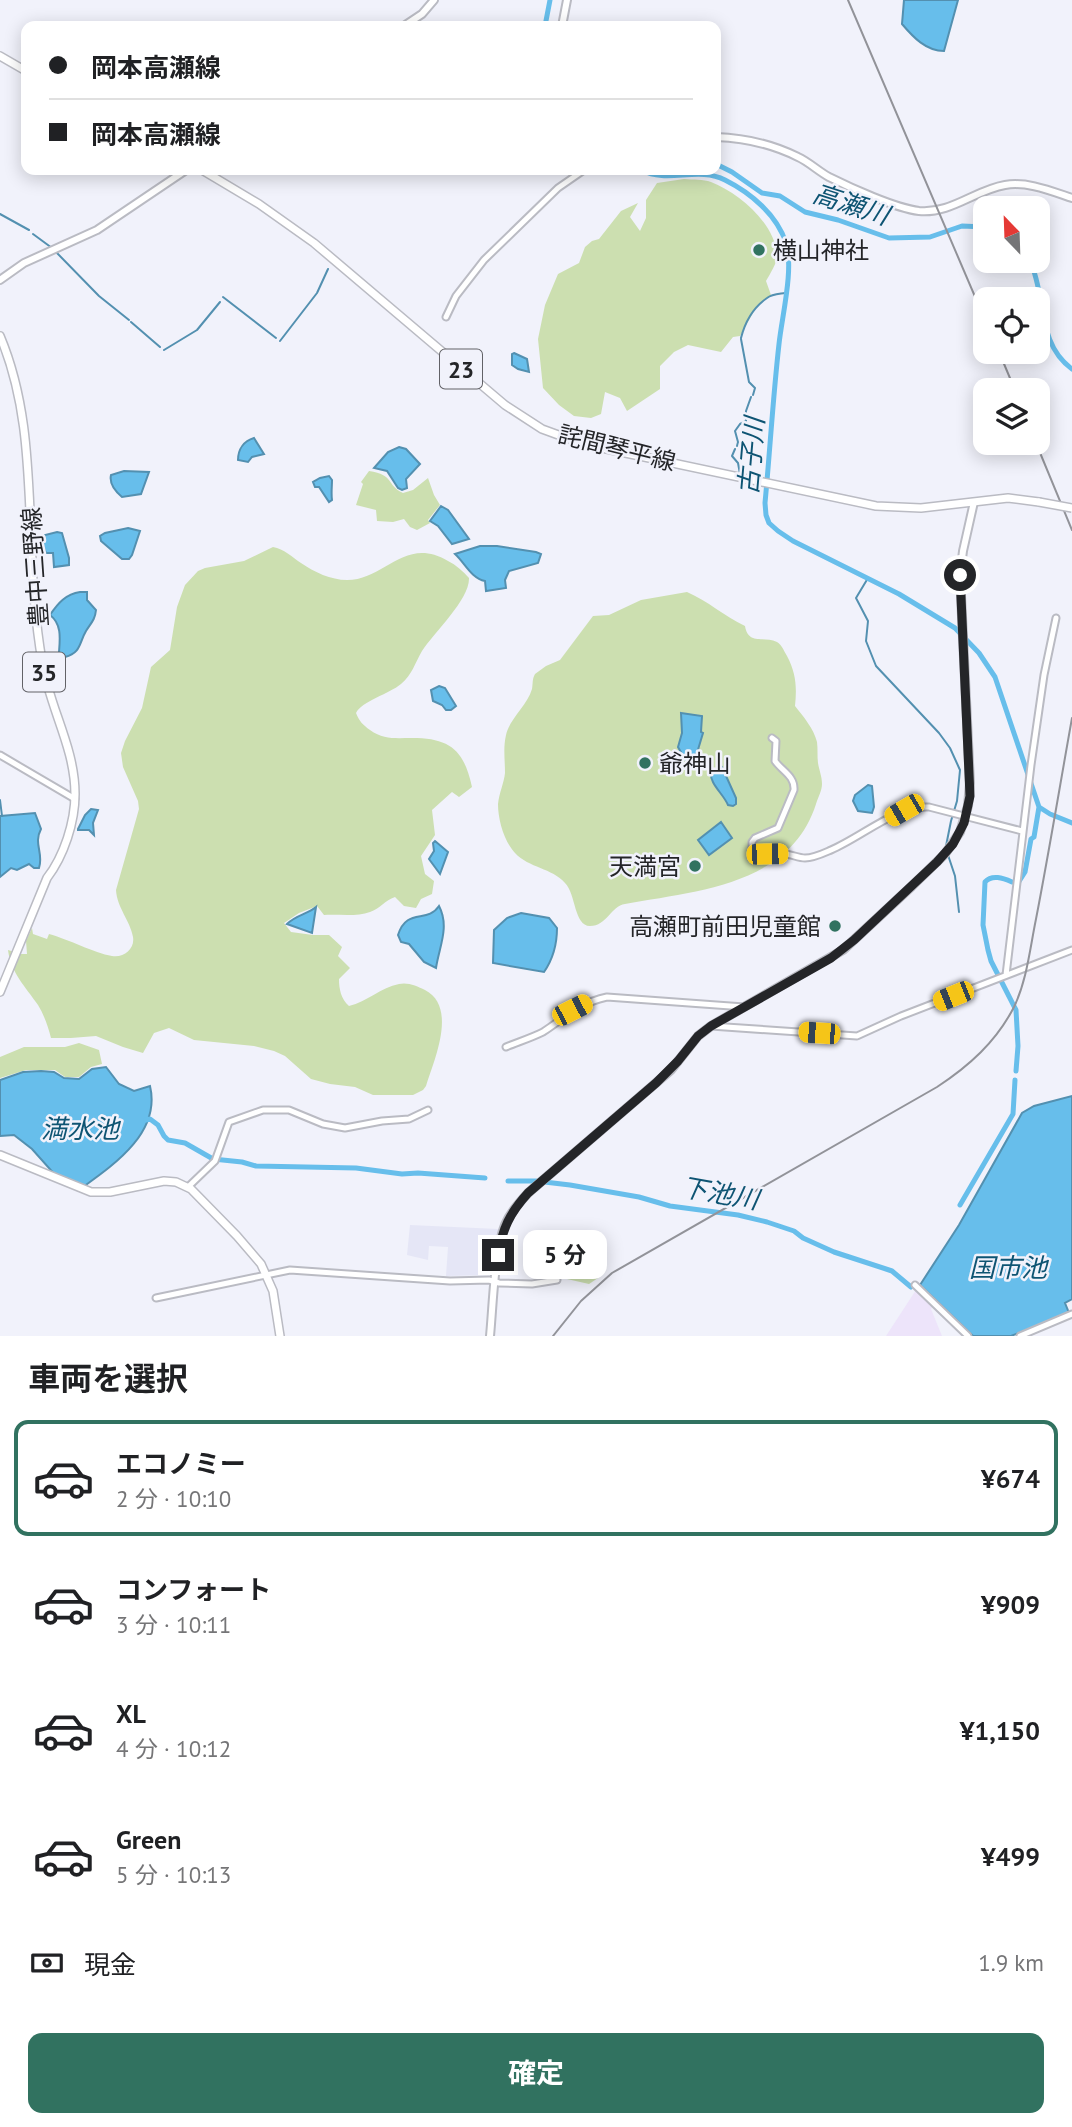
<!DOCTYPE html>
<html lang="ja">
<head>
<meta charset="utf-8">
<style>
  :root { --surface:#fff; --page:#f6f6f6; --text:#202124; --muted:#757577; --line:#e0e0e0; --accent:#317260 }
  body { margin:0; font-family:"PT Sans","Noto Sans JP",sans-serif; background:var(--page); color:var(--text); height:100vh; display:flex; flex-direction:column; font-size:26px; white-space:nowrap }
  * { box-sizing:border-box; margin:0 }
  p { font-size:23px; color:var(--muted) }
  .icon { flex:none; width:38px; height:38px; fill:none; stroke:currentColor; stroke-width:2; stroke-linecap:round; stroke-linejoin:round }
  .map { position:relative; height:1336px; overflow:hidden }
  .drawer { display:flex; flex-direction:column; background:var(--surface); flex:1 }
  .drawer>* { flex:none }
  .top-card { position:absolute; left:21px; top:21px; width:700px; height:154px; border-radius:14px; box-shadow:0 4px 18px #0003; display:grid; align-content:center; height:154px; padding:0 28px; background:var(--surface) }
  .needle { width:46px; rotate:337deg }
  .fabs { position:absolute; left:973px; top:196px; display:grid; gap:14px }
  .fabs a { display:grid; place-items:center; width:77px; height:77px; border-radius:14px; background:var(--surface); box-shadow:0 4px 18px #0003; font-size:35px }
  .end { position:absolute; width:32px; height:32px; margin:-16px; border:9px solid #242528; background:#fff; box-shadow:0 0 0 4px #fff }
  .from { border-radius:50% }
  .bubble { position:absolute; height:49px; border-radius:14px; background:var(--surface); box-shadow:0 4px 18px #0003; font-size:23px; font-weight:700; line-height:49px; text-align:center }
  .car { position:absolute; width:21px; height:42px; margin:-21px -10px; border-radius:9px; box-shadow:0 0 5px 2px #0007; background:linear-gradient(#f5c518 24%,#345 0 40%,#f5c518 0 76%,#345 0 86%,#f5c518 0) }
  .top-card b { display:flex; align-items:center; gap:24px; height:66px; font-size:26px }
  .top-card b+b { border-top:2px solid var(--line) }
  .top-card i { width:18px; height:18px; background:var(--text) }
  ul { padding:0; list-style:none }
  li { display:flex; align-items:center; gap:21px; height:116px; margin:0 14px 10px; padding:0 14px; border:4px solid transparent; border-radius:14px }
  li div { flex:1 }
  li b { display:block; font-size:26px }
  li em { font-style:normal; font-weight:700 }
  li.selected { border-color:var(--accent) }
  li>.icon { width:63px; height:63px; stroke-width:1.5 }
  h2 { padding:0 28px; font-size:32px; line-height:84px }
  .pay { display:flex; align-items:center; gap:18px; height:77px; padding:0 28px; font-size:26px }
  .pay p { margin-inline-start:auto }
  .button { display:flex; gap:14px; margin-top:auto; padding:14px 28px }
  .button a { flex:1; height:80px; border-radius:14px; background:var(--accent); color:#fff; font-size:28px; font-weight:700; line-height:80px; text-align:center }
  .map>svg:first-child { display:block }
</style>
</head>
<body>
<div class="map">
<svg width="1072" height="1336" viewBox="0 0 1072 1336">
  <rect width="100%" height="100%" fill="#f1f2fb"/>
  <!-- built -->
  <path fill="#e5e6f6" d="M410 1225 498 1229 491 1275 446 1276 448 1247 429 1246 428 1260 407 1255Z"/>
  <!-- medical -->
  <path fill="#ede4fa" d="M916 1290 933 1306 931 1309 942 1336H886Z"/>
  <!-- green -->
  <path fill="#ccdfb0" d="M684 179C693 180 703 179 711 182 739 193 776 224 777 256 777 263 770 274 766 281L771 295 757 306 740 336 733 337 721 352 688 345 674 352 660 366V389L627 411 620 398 605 392 601 414 591 418 574 416 559 405 543 388 538 339 545 305 558 274 579 263 585 247 592 241 599 239 621 211 638 203 630 217 640 231 646 218V200L657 183Z
    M369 471C395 475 386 485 403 493L413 490 428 478 434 495 440 505 428 520 430 523 417 530 410 527 404 519 393 522 377 521 376 510 356 505 363 484 361 482Z
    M273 547C284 549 292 557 301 563 314 572 331 580 347 580 385 580 405 535 448 561 456 565 463 571 469 578 470 599 434 633 422 651 415 663 412 675 401 684 389 694 362 701 356 713 359 721 363 725 370 730 384 740 396 738 412 738 450 738 464 750 472 787L459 797 452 792 432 810 435 835 421 856 425 874 434 881 432 894 421 899 416 908 404 906 395 897C385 900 380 909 370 912 357 917 338 914 324 915L317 906 299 913 284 923 291 932 313 935H329L342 947 338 956 350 968 339 979C339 989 341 999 349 1006 367 1002 381 987 399 984 408 982 417 986 425 990 458 1007 434 1060 426 1086L423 1090 413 1095H373L355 1087 330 1084 311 1079 285 1056 274 1051 254 1046 194 1040 169 1028 154 1033 143 1053 123 1047 96 1036 71 1038H51C48 1026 44 1015 38 1005 25 986 11 973 8 950L21 954H27L26 941 32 928 33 934 47 939 49 934C68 939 94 953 112 956 124 958 135 949 133 937 130 920 117 908 116 890L139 809 138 801 123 767 121 753 125 741 142 708 151 667 170 650 177 607 185 585 198 571 205 568 244 561Z
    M687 592C708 601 724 616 745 626 748 645 763 636 777 642 782 645 784 651 787 656 796 673 797 687 795 706 803 716 814 729 817 742 818 749 817 756 818 763 819 770 822 776 822 784 822 791 818 797 816 804 790 886 695 891 625 904 611 906 607 926 590 926 574 926 576 894 565 883 552 868 529 868 515 853 504 841 498 820 498 804 499 793 504 783 505 773 505 760 503 748 506 735 510 718 527 706 532 689 533 684 532 679 535 674L546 666 560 660 593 616 609 615 641 600Z
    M79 1043 99 1050 102 1064 91 1067 79 1077H65L55 1070H26L0 1078V1057L24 1047H65Z
    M541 1234 604 1241 598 1278 589 1284 558 1277H533L531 1273 533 1247 525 1246 526 1236Z"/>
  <!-- water -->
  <path fill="#67beeb" stroke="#5390b0" stroke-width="2" d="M904 0H958L944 51C926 51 913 37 902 24Z
    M514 353 527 359 529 372 518 369 512 365V354Z
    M254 438 264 454 252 457 248 462 238 460C238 449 244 441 254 438Z
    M399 447 406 449 420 464 406 479 407 488 402 490 398 488 387 471 374 468 388 452Z
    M124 471 149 472 141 494 122 497C116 492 109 484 111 475Z
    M329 476 332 480C332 487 331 493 332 500L329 502 319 487H315L313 482 320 478Z
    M441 506 448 510 469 539 452 544 438 526 430 521Z
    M128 528 140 531 132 555 129 559H122L101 541 100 536 105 533Z
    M57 532 62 533 69 558V565L54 567 53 553H46L43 545 45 535Z
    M480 546H497L536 552 541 554 538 563 509 571 505 580 506 588 486 591 485 581C471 578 465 563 455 554Z
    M80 592H87V600L96 610C95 620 91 623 86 631 79 643 81 653 65 657L59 652C60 639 62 624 50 615 58 603 66 594 80 592Z
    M439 686 445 688 456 706 451 710H446L442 705 433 701 431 690Z
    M681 713 702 716 701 732 703 733 697 753 686 761 678 747 682 733Z
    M722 767 736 798V804L733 806 728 805C723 793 709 784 711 771Z
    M868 785 872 786 874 807 872 813 858 811 853 801 855 795Z
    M91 809 98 810 93 823 94 835 89 830H78V829L85 815Z
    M35 813 41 829C33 844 44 853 39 868H34L29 864 17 870 11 868 0 877V816Z
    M721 822 732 838 709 855 698 840Z
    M435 841 448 852 440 874 429 859 434 851 433 843Z
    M439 906C450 927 439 947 436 968L424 962 409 944 401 942 398 935C407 907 427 924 439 906Z
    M316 907 312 933 287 924C296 915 308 914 316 907Z
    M521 913 549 918 557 928C557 945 553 959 544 972L493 963 494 930 507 918Z
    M106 1067 119 1084 134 1091 150 1086C161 1132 115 1164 83 1187L56 1176 32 1149 14 1135 0 1136V1080L23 1072 41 1071 54 1072 64 1078 79 1079 92 1069Z
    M1072 1096V1299L1065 1303 1069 1313 1011 1336H973L920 1285 959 1225 1022 1113 1034 1106Z"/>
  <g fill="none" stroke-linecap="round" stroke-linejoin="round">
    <!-- stream -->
    <path stroke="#5390b0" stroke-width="2" d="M0 214 29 230
      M33 234 52 248
      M56 252 99 296 129 320
      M223 297 276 338
      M131 322 160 347
      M741 338C745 322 754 307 767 298 772 294 779 294 785 293
      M741 339 749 382 755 388 753 395
      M280 341 317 293 328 269
      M164 350 197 330 220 302
      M737 446 738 442 735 431 740 424 746 421V411L751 397
      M735 449 732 456 738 463 740 474
      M868 578 856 598 868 621 866 641 876 666 939 733 950 748 960 770 957 801 951 821 946 846
      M0 800 2 816
      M948 855 955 876 959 912"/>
    <!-- river -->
    <path stroke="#67beeb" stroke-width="5" d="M545 26 550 0
      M716 164 732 172 762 193 780 196 805 212 838 220 889 238 930 237 962 226 985 227
      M642 170C667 184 698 166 725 180 751 193 777 215 786 243 794 269 782 316 779 344 773 397 770 450 765 503L766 515 769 523 778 531 793 541 899 594 955 628 979 653 995 677 1039 807 1050 814 1072 823
      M1030 261C1047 297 1036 343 1072 369
      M1012 882C1003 878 992 874 985 882L983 925 988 950 991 961 1016 1010 1018 1046 1016 1071
      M1018 883 1025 872 1031 839 1034 837 1039 807
      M146 1120 150 1119 158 1125 164 1136 168 1140 185 1143 213 1159 242 1162 256 1166 356 1168 402 1174 418 1173 485 1178
      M508 1181H536L570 1185 639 1197 670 1206 738 1215 767 1222 794 1231 803 1238 834 1252 892 1271 911 1287
      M960 1205 1013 1114 1015 1080"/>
    <defs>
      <path id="tertiary" d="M446 317 456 296 484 260 558 188 584 170
        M772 738 776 741 775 761C782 771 795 776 794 790L778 828 755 838 752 842V850C763 855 772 853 784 854 791 854 798 858 805 858 814 858 824 853 831 850 862 837 897 805 929 807L1022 831
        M0 755 75 799
        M1006 975 1031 765 1044 675 1056 618
        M711 1026 857 1036 901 1016 1072 950
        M506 1047C518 1042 531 1038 543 1032 566 1017 579 1003 607 997L744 1007
        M188 1187 215 1161 229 1122 263 1110H289L323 1124 345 1128 382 1121 409 1119 428 1110
        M915 1285 968 1336
        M156 1298 290 1270 450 1281 489 1280 499 1283 532 1284 557 1280
        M1020 1336 1072 1314"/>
      <path id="secondary" d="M404 26 422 14 434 0
        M562 26 567 0
        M716 137C745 138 772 144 798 157 809 162 818 171 829 177 851 188 895 208 919 211 951 214 975 190 1005 185 1027 181 1051 191 1072 198
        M0 280 24 263 97 230 186 170
        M490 1336C493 1306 494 1252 505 1225 510 1213 519 1203 528 1193L671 1070 698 1036 711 1026 843 950 912 886 945 854 960 832 968 806 970 783 960 575 963 551 974 502"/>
      <path id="primary" d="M0 56 26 71
        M202 170 259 204 314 243 505 405 542 429 583 444 876 506 921 508 1008 498 1039 502
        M0 336C27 400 28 467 31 534 32 576 35 620 42 661 49 707 75 747 75 794 75 822 64 856 47 878L0 992
        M0 1155 91 1192H110L164 1181 176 1182 191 1189 237 1236 261 1264 273 1291 280 1336"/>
    </defs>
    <!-- tertiary casing -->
    <use href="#tertiary" stroke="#babbc3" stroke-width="9"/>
    <!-- secondary casing -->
    <use href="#secondary" stroke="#babbc3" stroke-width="10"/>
    <!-- primary casing -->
    <use href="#primary" stroke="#babbc3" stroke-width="10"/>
    <!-- tertiary -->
    <use href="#tertiary" stroke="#fff" stroke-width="5"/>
    <!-- secondary -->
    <use href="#secondary" stroke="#fff" stroke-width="6"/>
    <!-- primary -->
    <use href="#primary" stroke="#fff" stroke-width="7"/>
    <!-- rail -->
    <path stroke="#929399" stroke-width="2" d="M848 0 985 320
      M999 352 1015 390
      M1036 443 1072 530
      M553 1336 581 1301 612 1273 937 1087C969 1066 996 1042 1014 1007 1027 980 1030 948 1036 919 1049 852 1060 785 1072 718"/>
    <defs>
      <path id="primary-bridge" d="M1039 502 1072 508"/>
    </defs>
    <!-- primary-bridge casing -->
    <use href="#primary-bridge" stroke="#babbc3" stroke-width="10" stroke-linecap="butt"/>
    <!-- primary-bridge -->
    <use href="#primary-bridge" stroke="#fff" stroke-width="7"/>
  </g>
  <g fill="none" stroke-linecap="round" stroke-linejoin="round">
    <!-- route -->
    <path stroke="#242528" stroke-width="9" d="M498 1255C503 1228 509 1214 528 1193L656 1083 678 1061 698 1036 711 1026 831 958 854 940 937 862 953 844 964 823 970 796 960 575"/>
  </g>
  <!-- markers -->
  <g fill="#317260" stroke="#f1f2fb" stroke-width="2.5">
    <circle cx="759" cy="250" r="7"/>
    <circle cx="645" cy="763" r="7"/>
    <circle cx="695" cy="866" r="7"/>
    <circle cx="835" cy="926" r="7"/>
  </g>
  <g text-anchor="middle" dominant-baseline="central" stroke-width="5" stroke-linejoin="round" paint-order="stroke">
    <!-- shield labels -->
    <g fill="#f1f2fb" stroke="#626267" stroke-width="2">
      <rect x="440" y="349.5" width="42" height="39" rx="5"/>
      <rect x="23" y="652.5" width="42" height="39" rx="5"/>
    </g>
    <g font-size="23" font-weight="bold" fill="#242528">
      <text x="461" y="369">23</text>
      <text x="44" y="672">35</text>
    </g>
    <!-- poi labels -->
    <g font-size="24" fill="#242528" stroke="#f1f2fb" text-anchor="start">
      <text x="773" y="250">横山神社</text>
      <text x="659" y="763">爺神山</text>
      <text x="681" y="866" text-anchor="end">天満宮</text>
      <text x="821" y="926" text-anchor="end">高瀬町前田児童館</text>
    </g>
    <!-- street labels -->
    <g font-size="24" fill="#242528" stroke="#f1f2fb">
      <text transform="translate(617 448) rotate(14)">詫間琴平線</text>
      <text transform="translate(35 567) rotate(-94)">豊中三野線</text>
    </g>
    <!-- water labels -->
    <g font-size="26" font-style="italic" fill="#0e5473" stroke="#f1f2fb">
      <text transform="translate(851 204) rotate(18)">高瀬川</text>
      <text transform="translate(751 456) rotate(-85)">古子川</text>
      <text x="80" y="1128">満水池</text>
      <text transform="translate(720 1193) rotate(10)">下池川</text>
      <text x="1008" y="1267">国市池</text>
    </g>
  </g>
</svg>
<div class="fabs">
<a><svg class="needle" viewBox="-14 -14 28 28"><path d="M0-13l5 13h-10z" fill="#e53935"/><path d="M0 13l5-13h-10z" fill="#757577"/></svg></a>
<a><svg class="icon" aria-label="locate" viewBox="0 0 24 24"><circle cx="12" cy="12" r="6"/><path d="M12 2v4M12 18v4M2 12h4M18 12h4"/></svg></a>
<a><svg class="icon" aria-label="layers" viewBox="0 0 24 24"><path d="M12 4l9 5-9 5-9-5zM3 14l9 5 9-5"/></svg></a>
</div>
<i class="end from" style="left:960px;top:575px"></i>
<i class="end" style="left:498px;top:1255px"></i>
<div class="bubble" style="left:523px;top:1230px;width:84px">5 分</div>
<i class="car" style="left:904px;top:810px;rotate:240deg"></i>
<i class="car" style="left:767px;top:854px;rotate:89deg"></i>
<i class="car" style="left:953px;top:996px;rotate:248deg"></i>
<i class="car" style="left:572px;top:1010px;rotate:63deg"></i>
<i class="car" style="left:819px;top:1033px;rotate:274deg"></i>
<div class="top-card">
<b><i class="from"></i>岡本高瀬線</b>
<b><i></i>岡本高瀬線</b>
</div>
</div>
<section class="drawer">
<h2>車両を選択</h2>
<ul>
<li class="selected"><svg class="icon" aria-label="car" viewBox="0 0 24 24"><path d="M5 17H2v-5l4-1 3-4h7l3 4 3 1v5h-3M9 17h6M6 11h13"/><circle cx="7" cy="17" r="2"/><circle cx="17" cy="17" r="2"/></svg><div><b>エコノミー</b><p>2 分 · 10:10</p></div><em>¥674</em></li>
<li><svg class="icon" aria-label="car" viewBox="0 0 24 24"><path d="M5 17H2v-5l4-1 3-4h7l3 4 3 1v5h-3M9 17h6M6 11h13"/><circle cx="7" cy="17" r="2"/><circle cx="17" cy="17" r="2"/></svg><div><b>コンフォート</b><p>3 分 · 10:11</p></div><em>¥909</em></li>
<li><svg class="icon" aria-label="car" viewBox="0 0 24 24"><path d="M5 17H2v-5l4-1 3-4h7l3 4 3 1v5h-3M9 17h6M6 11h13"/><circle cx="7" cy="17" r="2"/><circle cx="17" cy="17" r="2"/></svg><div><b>XL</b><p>4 分 · 10:12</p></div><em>¥1,150</em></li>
<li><svg class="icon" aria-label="car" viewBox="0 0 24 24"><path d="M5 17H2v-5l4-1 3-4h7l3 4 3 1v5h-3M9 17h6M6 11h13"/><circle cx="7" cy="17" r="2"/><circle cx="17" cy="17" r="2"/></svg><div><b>Green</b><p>5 分 · 10:13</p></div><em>¥499</em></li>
</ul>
<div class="pay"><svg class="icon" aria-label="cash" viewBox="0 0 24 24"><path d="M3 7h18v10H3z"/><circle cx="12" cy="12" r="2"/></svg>現金<p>1.9 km</p></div>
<div class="button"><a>確定</a></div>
</section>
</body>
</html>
